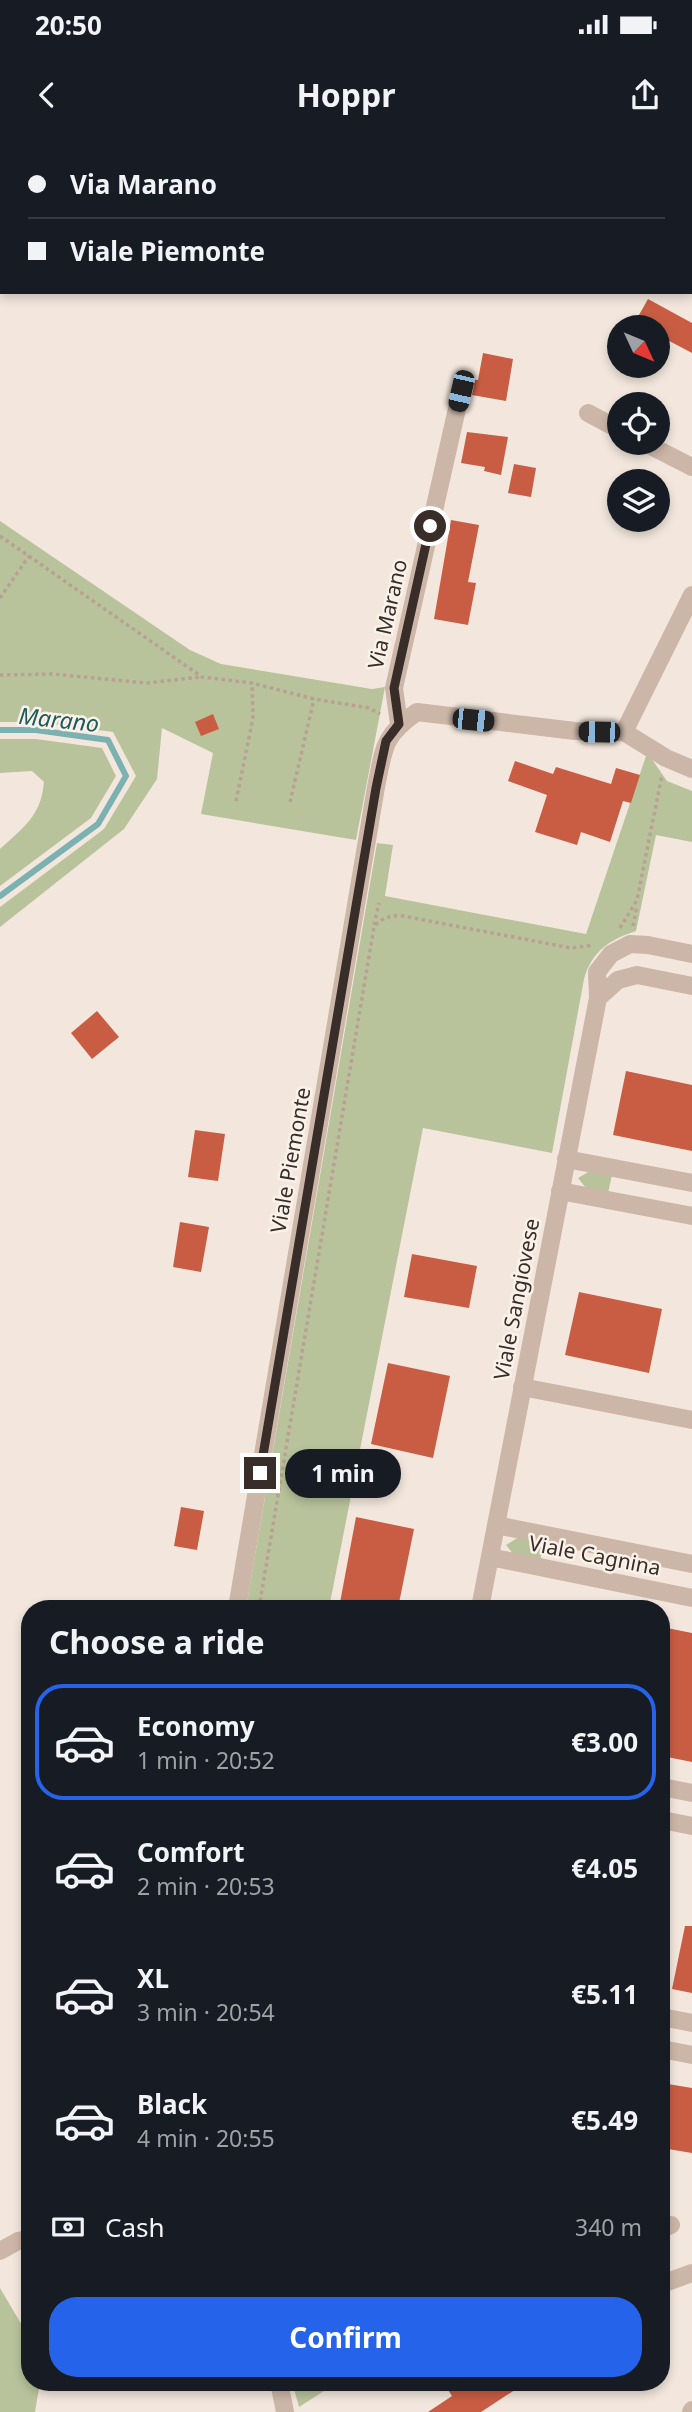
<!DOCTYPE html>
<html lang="en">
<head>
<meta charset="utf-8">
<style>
  :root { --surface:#171b24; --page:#242831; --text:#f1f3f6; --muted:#9ea1a6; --line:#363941; --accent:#2563eb }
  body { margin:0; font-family:"Noto Sans",sans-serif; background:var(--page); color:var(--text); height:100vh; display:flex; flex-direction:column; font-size:26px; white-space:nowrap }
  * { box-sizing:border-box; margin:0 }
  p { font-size:23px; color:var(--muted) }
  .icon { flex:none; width:38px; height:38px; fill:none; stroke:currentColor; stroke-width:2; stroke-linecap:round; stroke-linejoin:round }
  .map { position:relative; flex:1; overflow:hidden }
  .details { position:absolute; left:21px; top:1460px; width:649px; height:791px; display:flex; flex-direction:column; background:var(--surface); border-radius:28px; box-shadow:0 4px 10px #0003 }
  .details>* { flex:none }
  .top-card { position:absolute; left:0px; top:0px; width:693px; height:154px; box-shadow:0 4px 10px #0003; display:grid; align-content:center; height:154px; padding:0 28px; background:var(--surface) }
  .needle { width:46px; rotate:134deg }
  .controls { position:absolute; left:607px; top:175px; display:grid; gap:14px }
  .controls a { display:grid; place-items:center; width:63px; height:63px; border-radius:50%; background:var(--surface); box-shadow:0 4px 10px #0003; font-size:35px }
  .end { position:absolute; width:32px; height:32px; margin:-16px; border:9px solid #382d28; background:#fff; box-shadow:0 0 0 4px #fff }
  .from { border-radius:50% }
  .bubble { position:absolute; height:49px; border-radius:24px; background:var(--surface); box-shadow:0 4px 10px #0003; font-size:23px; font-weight:700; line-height:49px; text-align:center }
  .car { position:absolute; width:21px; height:42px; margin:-21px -10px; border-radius:9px; box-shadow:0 0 5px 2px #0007; background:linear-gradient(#222 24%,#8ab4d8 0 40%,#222 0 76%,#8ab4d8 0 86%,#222 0) }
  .top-card b { display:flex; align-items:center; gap:24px; height:66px; font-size:26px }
  .top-card b+b { border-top:2px solid var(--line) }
  .top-card i { width:18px; height:18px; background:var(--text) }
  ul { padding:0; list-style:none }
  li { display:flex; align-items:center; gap:21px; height:116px; margin:0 14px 10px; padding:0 14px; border:4px solid transparent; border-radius:28px }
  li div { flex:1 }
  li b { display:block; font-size:26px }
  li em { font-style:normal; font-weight:700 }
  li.selected { border-color:var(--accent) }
  li>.icon { width:63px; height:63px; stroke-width:1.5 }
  h2 { padding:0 28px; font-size:32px; line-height:84px }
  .pay { display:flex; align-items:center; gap:18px; height:77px; padding:0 28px; font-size:26px }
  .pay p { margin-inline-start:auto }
  .cta { display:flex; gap:14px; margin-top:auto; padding:14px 28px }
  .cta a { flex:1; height:80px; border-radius:28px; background:var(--accent); color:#fff; font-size:28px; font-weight:700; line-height:80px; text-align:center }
  .status { display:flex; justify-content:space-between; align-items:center; height:49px; padding:0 35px; background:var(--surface); direction:ltr }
  .status svg { height:19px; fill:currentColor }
  header { display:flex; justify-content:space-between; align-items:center; height:91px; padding:0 28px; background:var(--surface); font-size:32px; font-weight:700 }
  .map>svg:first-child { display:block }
</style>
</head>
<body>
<div class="status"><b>20:50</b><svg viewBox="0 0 49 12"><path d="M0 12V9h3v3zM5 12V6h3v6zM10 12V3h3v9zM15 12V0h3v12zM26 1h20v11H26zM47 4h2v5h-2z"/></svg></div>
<header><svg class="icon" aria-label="back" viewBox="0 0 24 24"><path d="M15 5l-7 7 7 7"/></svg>Hoppr<svg class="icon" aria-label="share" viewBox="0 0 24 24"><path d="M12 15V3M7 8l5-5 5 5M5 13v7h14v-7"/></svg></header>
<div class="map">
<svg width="692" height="2272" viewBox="0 0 692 2272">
  <rect width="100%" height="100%" fill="#f3e7dd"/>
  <!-- green -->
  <path fill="#b8c39c" d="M0 0H81L2 2 0 42Z
    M0 381 190 510 221 524 372 549 385 547 356 700 201 674 213 613 162 588 157 639 124 689 0 787V767L104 689 136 636 113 592 37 582H0Z
    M0 599H36L102 608 116 636 91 678 0 746V709C24 687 41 676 44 642L32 631 0 633Z
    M646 616 651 618 667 641 692 651V702L656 695 636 791C609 800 592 811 584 839L552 1013 423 988 329 1468H246L377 703 393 705 385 756 586 794Z
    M590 1031 612 1035 608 1053 586 1048 578 1038Z
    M519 1397 544 1402 540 1421 515 1416 506 1405Z
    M0 2148 30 2199V2242H40L35 2272H0Z
    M292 2242H338L299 2267Z"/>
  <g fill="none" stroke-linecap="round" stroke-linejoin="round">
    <!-- stream -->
    <path stroke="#7bb1b0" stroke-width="6" d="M0 590H36L108 600 126 636 98 684 0 756"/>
  </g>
  <!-- building -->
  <path fill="#c95d44" d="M648 159 692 183V213L658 195V187H644L635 182Z
    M483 213 513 219 506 261 472 255 475 240H478Z
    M467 292 508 297 501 335 484 331 485 327 461 323Z
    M514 324 536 328 531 357 508 353Z
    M451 380 479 385 468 442 476 443 468 485 434 479Z
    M213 574 219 589 201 596 195 582Z
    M515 621 553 634 556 627 611 644 616 628 640 635 631 663 623 661 610 702 581 692 577 705 535 692 547 655 508 641Z
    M97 871 119 897 92 919 71 893Z
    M626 931 692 945V1011L613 995Z
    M195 990 225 994 218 1041 188 1037Z
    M180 1082 209 1087 201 1132 173 1127Z
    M412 1114 477 1126 469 1168 404 1157Z
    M579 1152 662 1169 649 1233 565 1215Z
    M388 1223 450 1236 433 1318 371 1304Z
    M181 1367 204 1371 197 1410 174 1406Z
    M356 1377 414 1389 398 1468H339Z
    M662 1487 692 1493V1622L662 1616Z
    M685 1786H692V1853L672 1849Z
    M662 1943 692 1948V2013L662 2008Z
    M443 2242H527L481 2272H428L452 2256Z"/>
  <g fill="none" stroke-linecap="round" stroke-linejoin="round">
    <!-- path -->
    <path stroke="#b8a092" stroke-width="3.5" stroke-dasharray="3.5 3.5" stroke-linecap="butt" d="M0 396 202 537 252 543 314 559 369 568 380 574
      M0 458 29 416
      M0 535 52 534 147 543 200 537
      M236 661 253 578 252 543
      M290 662 314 559
      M374 785 379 763
      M633 786 637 766
      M620 788 637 760 662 635
      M259 1468 374 787C383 777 390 775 403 776L571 808 594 805"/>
    <!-- street -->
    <path stroke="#ccb6a8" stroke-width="18" d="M588 273 620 290
      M645 303 692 327
      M399 584 394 548 461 251
      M624 592 692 455
      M598 858 618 840 637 835 692 846
      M566 1019 692 1043
      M560 1051 692 1076
      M522 1247 692 1280
      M496 1385 692 1424
      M490 1417 692 1458
      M237 1468 376 647C384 609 382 596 417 572L575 591 624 592 666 618 692 629
      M480 1468 598 858 597 832 611 814 630 804 648 805 692 814
      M662 1647 692 1653
      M662 1680 692 1686
      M662 1877 692 1883
      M662 1909 692 1915
      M662 2089 671 2085
      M0 2111 18 2101 30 2099
      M662 2144 692 2133
      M279 2242 285 2272
      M691 2272 692 2270"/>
  </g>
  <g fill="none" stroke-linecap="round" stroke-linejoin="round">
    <!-- route -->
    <path stroke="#382d28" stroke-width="9" d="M260 1333 376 648 386 601 399 584 394 548 430 386"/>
  </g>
  <g text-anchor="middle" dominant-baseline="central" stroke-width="5" stroke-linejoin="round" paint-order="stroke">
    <!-- street labels -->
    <g font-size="21" fill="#382d28" stroke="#faf2e9">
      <text transform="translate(387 474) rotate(-77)">Via Marano</text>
      <text transform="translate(290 1020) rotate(-80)">Viale Piemonte</text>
      <text transform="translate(516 1159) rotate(-79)">Viale Sangiovese</text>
      <text transform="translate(595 1415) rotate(11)">Viale Cagnina</text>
    </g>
    <!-- water labels -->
    <g font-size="23" font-style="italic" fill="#1c5a5b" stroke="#faf2e9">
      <text transform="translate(59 579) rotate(6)">Marano</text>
    </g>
  </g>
</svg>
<div class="controls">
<a><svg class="needle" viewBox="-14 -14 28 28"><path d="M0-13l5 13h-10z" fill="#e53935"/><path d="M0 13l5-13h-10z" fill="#9ea1a6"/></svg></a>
<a><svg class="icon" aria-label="locate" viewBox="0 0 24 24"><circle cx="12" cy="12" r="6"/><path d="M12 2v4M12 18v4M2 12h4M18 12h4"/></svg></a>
<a><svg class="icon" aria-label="layers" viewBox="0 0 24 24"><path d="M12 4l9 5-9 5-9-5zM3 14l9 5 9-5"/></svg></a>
</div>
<i class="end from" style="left:430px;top:386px"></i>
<i class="end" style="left:260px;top:1333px"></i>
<div class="bubble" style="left:285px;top:1309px;width:116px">1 min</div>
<i class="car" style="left:461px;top:251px;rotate:193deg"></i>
<i class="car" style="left:473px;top:580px;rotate:96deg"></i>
<i class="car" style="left:599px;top:592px;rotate:271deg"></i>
<div class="top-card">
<b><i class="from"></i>Via Marano</b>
<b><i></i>Viale Piemonte</b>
</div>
<section class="details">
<h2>Choose a ride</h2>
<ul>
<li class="selected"><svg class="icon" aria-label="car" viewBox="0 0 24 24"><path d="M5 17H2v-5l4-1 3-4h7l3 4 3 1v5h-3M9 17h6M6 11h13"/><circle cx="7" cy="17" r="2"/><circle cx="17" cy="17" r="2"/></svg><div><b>Economy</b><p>1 min · 20:52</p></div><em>€3.00</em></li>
<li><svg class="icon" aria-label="car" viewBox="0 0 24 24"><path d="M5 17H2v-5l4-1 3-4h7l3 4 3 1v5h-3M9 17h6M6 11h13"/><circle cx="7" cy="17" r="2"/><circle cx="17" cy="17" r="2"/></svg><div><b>Comfort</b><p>2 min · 20:53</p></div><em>€4.05</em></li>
<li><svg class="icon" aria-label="car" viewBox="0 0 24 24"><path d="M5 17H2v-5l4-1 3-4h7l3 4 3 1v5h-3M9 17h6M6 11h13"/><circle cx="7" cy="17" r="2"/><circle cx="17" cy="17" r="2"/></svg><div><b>XL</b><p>3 min · 20:54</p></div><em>€5.11</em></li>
<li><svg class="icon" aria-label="car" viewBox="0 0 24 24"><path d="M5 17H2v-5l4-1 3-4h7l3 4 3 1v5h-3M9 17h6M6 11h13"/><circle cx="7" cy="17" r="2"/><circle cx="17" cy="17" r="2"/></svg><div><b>Black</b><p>4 min · 20:55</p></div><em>€5.49</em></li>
</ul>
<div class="pay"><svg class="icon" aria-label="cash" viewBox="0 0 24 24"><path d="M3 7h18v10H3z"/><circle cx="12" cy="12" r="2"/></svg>Cash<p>340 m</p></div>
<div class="cta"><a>Confirm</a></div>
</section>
</div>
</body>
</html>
